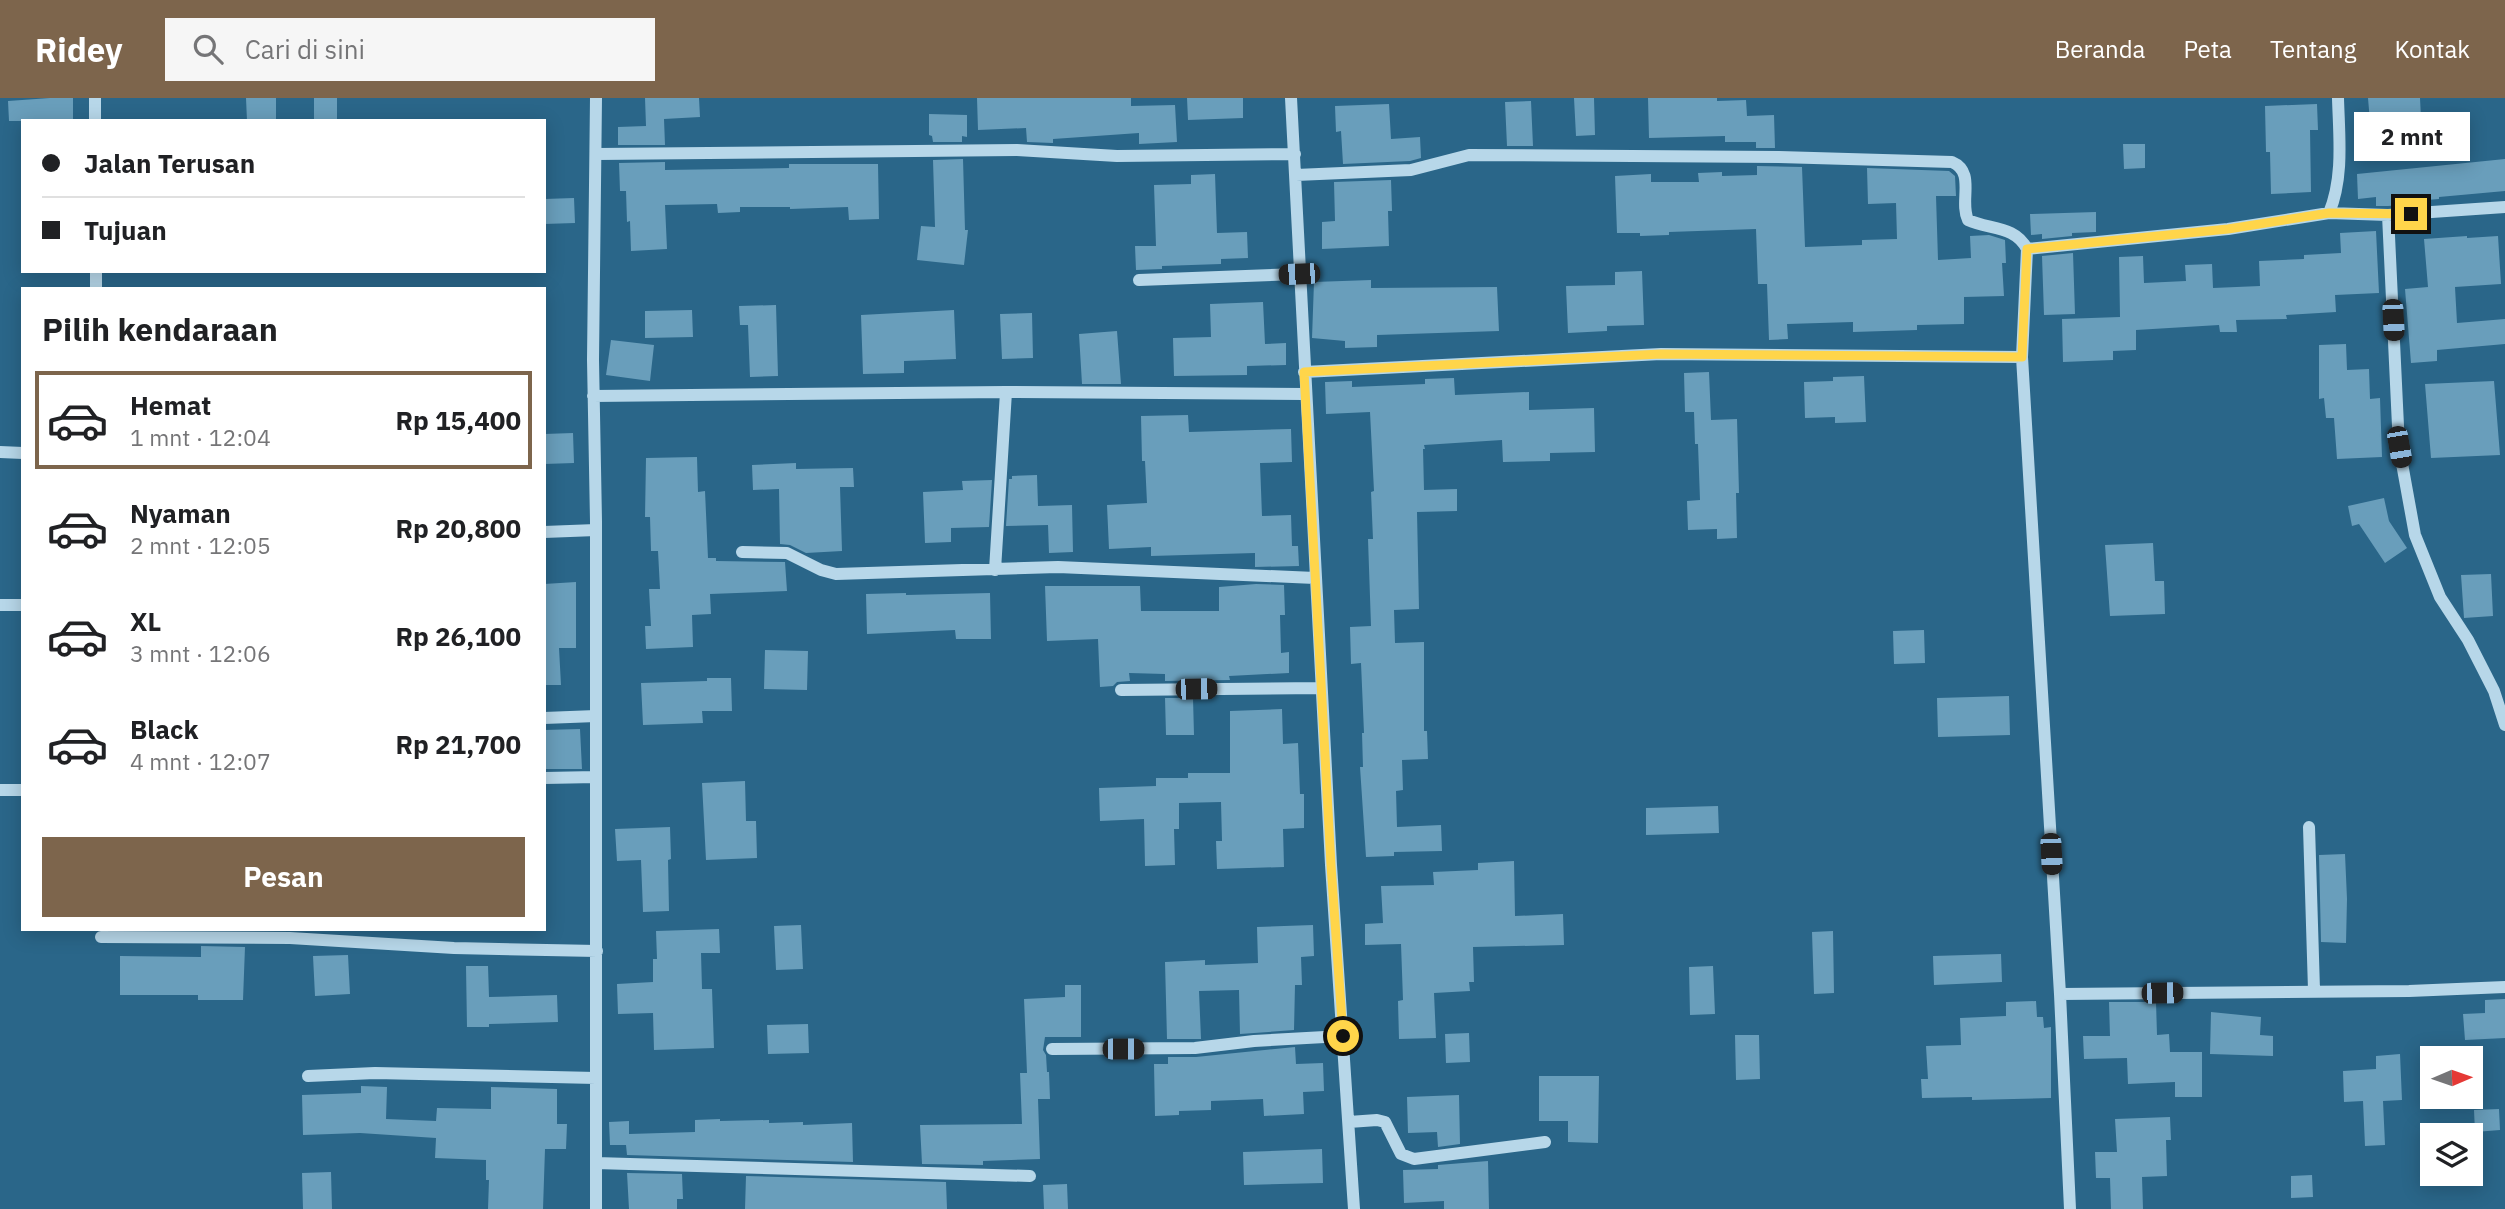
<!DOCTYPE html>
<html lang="id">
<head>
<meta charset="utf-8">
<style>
  :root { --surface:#fff; --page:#f6f6f6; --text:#202124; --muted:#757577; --line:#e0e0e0; --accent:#7d654c }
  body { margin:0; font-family:"IBM Plex Sans",sans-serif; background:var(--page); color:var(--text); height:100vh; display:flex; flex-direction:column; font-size:26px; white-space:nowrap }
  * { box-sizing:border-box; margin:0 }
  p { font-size:23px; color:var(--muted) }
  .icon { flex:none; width:38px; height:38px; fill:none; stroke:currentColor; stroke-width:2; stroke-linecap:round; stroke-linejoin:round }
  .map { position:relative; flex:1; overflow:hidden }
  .drawer { position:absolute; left:21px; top:189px; width:525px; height:644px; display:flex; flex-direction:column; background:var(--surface); border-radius:0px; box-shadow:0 4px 18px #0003 }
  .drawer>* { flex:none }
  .banner { position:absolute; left:21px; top:21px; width:525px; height:154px; border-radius:0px; box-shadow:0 4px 18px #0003; display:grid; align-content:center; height:154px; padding:0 21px; background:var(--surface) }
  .needle { width:46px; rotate:88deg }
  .tools { position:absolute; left:2420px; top:948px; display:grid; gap:14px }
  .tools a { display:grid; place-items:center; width:63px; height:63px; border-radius:0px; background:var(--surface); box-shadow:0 4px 18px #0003; font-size:35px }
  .end { position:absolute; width:32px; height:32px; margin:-16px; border:9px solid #ffd54a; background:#111; box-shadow:0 0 0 4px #111 }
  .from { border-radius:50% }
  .bubble { position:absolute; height:49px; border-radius:0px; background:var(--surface); box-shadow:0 4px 18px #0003; font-size:23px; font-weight:700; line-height:49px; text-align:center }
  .car { position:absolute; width:21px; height:42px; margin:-21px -10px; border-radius:9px; box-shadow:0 0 5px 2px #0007; background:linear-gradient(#222 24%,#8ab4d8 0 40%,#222 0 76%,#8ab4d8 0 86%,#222 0) }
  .banner b { display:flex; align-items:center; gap:24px; height:66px; font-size:26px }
  .banner b+b { border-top:2px solid var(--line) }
  .banner i { width:18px; height:18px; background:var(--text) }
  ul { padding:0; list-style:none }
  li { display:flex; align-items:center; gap:21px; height:98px; margin:0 14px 10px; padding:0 7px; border:4px solid transparent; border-radius:0px }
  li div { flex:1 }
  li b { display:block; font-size:26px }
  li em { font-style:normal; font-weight:700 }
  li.active { border-color:var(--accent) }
  li>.icon { width:63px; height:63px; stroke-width:1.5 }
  h2 { padding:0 21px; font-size:32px; line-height:84px }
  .primary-button { display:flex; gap:14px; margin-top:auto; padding:14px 21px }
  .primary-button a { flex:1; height:80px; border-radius:0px; background:var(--accent); color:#fff; font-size:28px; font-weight:700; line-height:80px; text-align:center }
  header { display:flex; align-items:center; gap:42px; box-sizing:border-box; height:98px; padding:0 35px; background:var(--accent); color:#fff }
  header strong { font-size:33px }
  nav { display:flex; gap:38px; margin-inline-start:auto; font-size:24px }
  .search { width:490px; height:63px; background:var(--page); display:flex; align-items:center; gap:18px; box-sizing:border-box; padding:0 24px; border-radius:0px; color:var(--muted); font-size:26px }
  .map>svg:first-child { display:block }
</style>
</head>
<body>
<header>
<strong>Ridey</strong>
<div class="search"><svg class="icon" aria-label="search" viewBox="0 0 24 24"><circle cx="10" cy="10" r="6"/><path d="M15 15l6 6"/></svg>Cari di sini</div>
<nav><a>Beranda</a><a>Peta</a><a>Tentang</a><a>Kontak</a></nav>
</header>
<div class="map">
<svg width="2505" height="1111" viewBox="0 0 2505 1111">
  <rect width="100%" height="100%" fill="#2a6689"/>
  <!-- building -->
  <path fill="#699ebb" d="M50 0H73V23H9L8 3Z
    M246 0H276V23H247Z
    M314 0H337V21L314 22Z
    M645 0H699L700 19 664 21 665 47H618V29L646 28Z
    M977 0H1131V8L1175 7 1177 44 1139 46V35L1053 41V45L1027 44 1026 30 978 32Z
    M1187 0H1243V20L1188 22Z
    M1574 0H1594L1595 37 1576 38Z
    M1648 0H1717V3L1746 2 1747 18 1774 17 1775 50H1756V44H1725V38L1649 40Z
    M2368 0H2420L2421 20 2370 24Z
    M1531 3 1533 48H1507L1505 4Z
    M1389 6 1391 41 1420 39 1421 60 1410 63 1343 66 1341 33 1336 34 1335 8Z
    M2317 6 2318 32H2310L2311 94 2271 96 2270 54H2266L2265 8Z
    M929 16 967 17V39L962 38V44H933L932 38 929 37Z
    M2123 46H2145V70L2124 71Z
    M963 61 965 132H968L964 167 917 162 921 128 935 129 933 62Z
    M2505 61V93L2439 99V101L2414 103V106L2388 108H2376V99L2358 101 2357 76Z
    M665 64V72L789 70V66H878L879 121 849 122 848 109 790 111V109H740V114L718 115 717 106 665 107 667 151 631 153 630 123 627 124 626 93H620L619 65Z
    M1757 68 1802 69 1805 149 1862 147V142L1897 141 1896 105 1868 106 1867 70 1949 73 1955 78 1956 98H1936L1938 162 1971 160 1970 138 1989 137 2005 142 2006 165H2002L2004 198 1964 199V226L1917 227V232L1853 234V224L1787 226 1788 241 1769 242 1767 186H1758L1756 131 1669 134V137L1640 138V135H1617L1615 78 1651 76V84H1699L1698 75 1722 74V78L1757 77Z
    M1215 76 1217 135 1247 134 1248 160 1221 161V166L1162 168V171L1136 172 1135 148H1156L1154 87 1191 86V77Z
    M1391 82 1392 113H1388L1389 148 1322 151V124L1335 123 1334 84Z
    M574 100 575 125 544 126V101Z
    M2096 114V134L2072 135V138L2042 141V136L2031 137 2030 116Z
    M2376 133 2379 195 2335 197 2336 214 2286 217 2287 221 2236 222 2237 234H2220L2219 227 2136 232V252L2113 253V262L2063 264 2062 221 2120 219 2119 159 2143 158 2144 185 2186 183 2185 167 2212 166 2213 190 2260 188 2259 163 2304 161V157L2341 155 2340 135Z
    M2467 138V140L2498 138 2501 186 2455 189 2457 225 2505 221V246L2437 252V263L2411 265 2405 191 2428 189 2424 141Z
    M2073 155 2075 216 2044 217 2042 158Z
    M1642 173 1644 227 1607 228V233L1568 235 1566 188 1615 187V174Z
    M1371 182V190L1497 189 1499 233 1377 237V249L1345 250V243L1312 240 1314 184Z
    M1263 204 1265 246 1286 245V267L1247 268V277L1174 278 1173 240 1211 239 1210 206Z
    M776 207 778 278 750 279 748 227H740L739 208Z
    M692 212 693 239 645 240V213Z
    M954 212 956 261 904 263V275L863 276 861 217Z
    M1032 215 1033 260 1002 261 1000 216Z
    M1117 233 1121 286H1082L1079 236Z
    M611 242 654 247 650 283 606 277Z
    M2346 246 2347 272 2369 271 2370 301 2380 300 2382 359 2337 361 2334 320H2326L2324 300 2319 301V247Z
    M1709 274 1711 322 1737 321 1739 395H1736L1737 440 1717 441V431L1688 432 1687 403 1700 402 1698 346H1695L1694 314H1685L1684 275Z
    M1864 278 1866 324 1835 325V319L1805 320 1804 284 1833 283V279Z
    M1454 280 1455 297 1529 294V312L1594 310 1595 354 1550 355V363L1503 364 1502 342 1424 347 1425 351H1423L1424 392 1457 391V413L1417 414 1419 511 1394 512 1395 545 1424 544V633H1427L1428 661 1402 662 1403 692 1396 693 1397 729 1441 727 1442 753 1394 754V758L1366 759 1360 669H1363L1362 635H1364L1361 565 1351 566 1350 529 1371 528 1368 441H1373L1371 394 1374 393 1370 314 1326 316 1325 284 1352 283V289L1425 286V281Z
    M2494 283 2500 357 2431 360 2425 286Z
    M1188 317 1189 334 1291 331 1292 364 1260 365 1262 418 1291 417 1292 448H1298L1299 468 1255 469V455L1151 458V449L1109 451 1107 407 1147 405 1145 363H1142L1141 318Z
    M573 335 574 365 544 366V336Z
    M697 359 698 394 705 393 708 460H716V463L785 464 787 493 710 496 711 516 692 517 693 549 646 551 645 528H651L649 491H660L658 453H651L650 419H645L646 360Z
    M796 365V371L853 370 854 389H840L842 453 806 455 790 447 780 446 779 391 753 392 752 367Z
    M1037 377 1038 408 1072 407 1073 454 1049 455 1048 427 1006 428 1009 381H1012V378Z
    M992 382 989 429 951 430V444L925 445 923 394 963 392 962 383Z
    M2384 400 2389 423 2407 450 2385 465 2359 426 2352 428 2348 408Z
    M2153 445 2155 483H2164L2165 516 2110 518 2105 447Z
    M2491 476 2493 518 2464 520 2461 477Z
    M576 484V550H559L561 587H544V486Z
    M1256 486 1284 487 1285 517H1280L1281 555 1289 554V575L1229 578 1230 582 1165 583V576L1129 575 1130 583 1117 584 1113 588 1100 589 1098 541 1047 543 1045 488H1140L1141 513H1219V489Z
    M906 495V497L990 495 991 541H956L955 532 867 536 866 496Z
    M1924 532 1925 565 1894 566 1893 533Z
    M765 552 808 553 807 592 764 591Z
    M707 580H731L732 613H702L703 625 643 627 641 585 707 583Z
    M2009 598 2010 637 1938 639 1937 600Z
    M1165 600H1193L1194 637H1166Z
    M1282 611 1283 646 1298 645 1300 696H1304V730L1283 731 1284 769 1217 771 1216 743H1222L1221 704 1179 705V731H1174L1175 767 1145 768 1144 721 1100 723 1099 690 1156 688V680H1188V675H1230V613Z
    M580 631 582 671H544V632Z
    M745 683 746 723H756L757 760 706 762 702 685Z
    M1718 708 1719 735 1646 737V710Z
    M670 729 671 761 668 762 669 813 643 814 641 762 617 763 615 731Z
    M2345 756 2347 801 2346 845 2321 844 2319 757Z
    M1514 763 1515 818 1563 816 1564 847 1473 849 1474 884H1469L1470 893 1434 895 1436 940 1399 941 1398 903 1403 902 1401 846 1365 847V826L1383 825 1381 788 1434 787 1433 774 1478 772V765Z
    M801 827 803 871 776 872 774 828Z
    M1313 827 1314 858 1301 859 1302 887H1295L1294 932 1240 936 1239 892 1199 893 1201 941H1167L1165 864 1205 862V867L1258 865 1257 829Z
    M719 831 720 855H701L702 891H712L714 950 654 952 653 915 618 916 617 886 653 884V861H657L656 833Z
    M1833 833 1834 895 1814 896 1812 834Z
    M201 848 245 849 243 902H198V897H120V858L201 859Z
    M2001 856 2002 884 1934 887 1933 858Z
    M348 857 350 896 315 898 313 858Z
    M466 868H488L489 899 557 897 558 924 489 926V929H467Z
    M1713 868 1715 916 1690 917 1689 869Z
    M1065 887H1081V939H1045L1043 952 1046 957 1047 974H1049L1050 1001H1038L1040 1061 983 1063V1067L922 1066 920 1027 1022 1026 1020 975H1027L1024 901 1065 899Z
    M2505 901V940L2465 942 2463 916 2485 915V902Z
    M2036 903 2037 919H2043L2044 930 2051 929V1000L1972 1002V999L1922 1000 1921 981H1928L1926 948 1961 947 1960 920 2006 918V904Z
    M2109 904H2156L2157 937 2169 936 2170 954H2202V999H2175V984L2128 986 2127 960 2084 961 2083 938H2110Z
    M2211 914 2261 919 2260 937 2273 938V958L2210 956Z
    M808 926 809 955 768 956 767 927Z
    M1469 935 1470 964 1446 965 1445 936Z
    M1735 937H1759L1760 981 1736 982Z
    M1295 949 1296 966 1323 965 1324 993 1303 994 1304 1016 1264 1018 1263 1001 1211 1003V1012L1179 1013V1017L1155 1018 1154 966H1168V959H1196Z
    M2400 956 2402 1002 2383 1003 2385 1047 2365 1048 2363 1003 2344 1004 2343 973 2376 971V958Z
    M1539 978H1599L1598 1045 1568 1044V1023H1539Z
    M361 988 387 989 386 1021 436 1023 437 1010 491 1011V989L557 991V1026H567L566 1051H545L543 1111H488L489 1082H486V1062L435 1060 436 1040 360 1035 303 1037 302 997 361 995Z
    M1459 997 1460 1046 1438 1049 1437 1034 1408 1035 1407 999Z
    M2499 1011 2500 1032 2475 1034 2474 1012Z
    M2170 1019 2171 1042H2166L2167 1078 2142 1079 2143 1111H2111L2110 1080H2096L2095 1054H2117L2115 1021Z
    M720 1021V1023L769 1022V1025L803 1024V1027L852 1025 853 1064 627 1057 626 1047H610L609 1024 629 1023V1036L695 1034V1022Z
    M1322 1051 1323 1085 1244 1087 1243 1054Z
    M1488 1063 1489 1111H1444V1103L1404 1105 1403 1072 1438 1071V1067Z
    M331 1074 332 1111H303L302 1075Z
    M627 1075 682 1076 683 1101H677V1111H629Z
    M2312 1077 2313 1099 2291 1100V1078Z
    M746 1078 946 1084 947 1111H745Z
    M1067 1086 1068 1111H1044L1043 1087Z"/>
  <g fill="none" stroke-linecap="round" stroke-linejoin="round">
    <!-- minor -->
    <path stroke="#b7d7e9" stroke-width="12" d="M95 0V23
      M1291 0 1331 767 1354 1111
      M597 56 1017 52 1117 58 1295 56
      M1296 77 1411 72 1469 57 1779 59 1952 64C1976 74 1959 103 1968 122 1989 132 2015 127 2027 151
      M2329 115 2388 117 2505 109
      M2388 117 2399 349 2415 437 2440 499 2468 542 2494 593 2505 627
      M96 173V191
      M1139 182 1299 176
      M1304 274 1661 256 2022 259
      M593 298 1006 294 1304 296
      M0 354 23 355
      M544 434 596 432
      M742 454 787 455 821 472 836 476 1058 469 1315 480
      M995 472 1006 294
      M0 507H23
      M1121 592 1321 590
      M544 620 596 618
      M544 680 596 679
      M0 692H23
      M2309 729 2314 892
      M101 839 290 840 454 850 597 853
      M2060 896 2409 893 2505 889
      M1052 951 1195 950 1254 943 1343 938
      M308 978 375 975 596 980
      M1349 1024 1377 1022 1385 1024 1401 1056 1414 1061 1545 1044
      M596 1065 1030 1078
      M596 1111V423L593 262 596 0
      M2070 1111 2060 896 2022 259 2027 151 2228 131 2329 115C2344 79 2339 38 2338 0"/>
  </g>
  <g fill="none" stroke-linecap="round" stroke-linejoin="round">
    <!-- route -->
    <path stroke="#ffd54a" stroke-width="9" d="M1343 938 1331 767 1304 274 1661 256 2022 259 2027 151 2228 131 2329 115 2411 116"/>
  </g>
</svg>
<div class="tools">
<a><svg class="needle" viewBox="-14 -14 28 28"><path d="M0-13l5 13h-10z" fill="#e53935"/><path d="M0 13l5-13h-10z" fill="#757577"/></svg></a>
<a><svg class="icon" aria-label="layers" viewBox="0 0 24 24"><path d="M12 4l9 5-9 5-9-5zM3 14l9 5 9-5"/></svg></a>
</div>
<i class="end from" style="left:1343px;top:938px"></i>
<i class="end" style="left:2411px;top:116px"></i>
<div class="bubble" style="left:2354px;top:14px;width:116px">2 mnt</div>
<i class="car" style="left:1299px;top:176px;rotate:268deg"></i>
<i class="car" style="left:2393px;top:222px;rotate:177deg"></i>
<i class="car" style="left:2399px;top:349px;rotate:170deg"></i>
<i class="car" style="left:1196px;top:591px;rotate:89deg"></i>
<i class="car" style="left:2051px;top:756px;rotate:177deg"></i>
<i class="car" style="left:2162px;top:895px;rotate:89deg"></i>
<i class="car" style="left:1123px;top:951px;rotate:90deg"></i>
<div class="banner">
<b><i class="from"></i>Jalan Terusan</b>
<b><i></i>Tujuan</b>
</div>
<section class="drawer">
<h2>Pilih kendaraan</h2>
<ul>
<li class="active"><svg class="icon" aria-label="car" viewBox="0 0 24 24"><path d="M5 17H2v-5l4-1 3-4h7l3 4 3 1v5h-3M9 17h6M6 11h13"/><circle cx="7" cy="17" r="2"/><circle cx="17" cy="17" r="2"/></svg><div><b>Hemat</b><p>1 mnt · 12:04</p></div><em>Rp 15,400</em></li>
<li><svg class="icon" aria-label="car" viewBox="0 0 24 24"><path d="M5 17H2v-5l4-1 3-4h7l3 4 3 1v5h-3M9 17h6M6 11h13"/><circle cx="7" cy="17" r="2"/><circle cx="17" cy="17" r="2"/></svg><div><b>Nyaman</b><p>2 mnt · 12:05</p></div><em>Rp 20,800</em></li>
<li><svg class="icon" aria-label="car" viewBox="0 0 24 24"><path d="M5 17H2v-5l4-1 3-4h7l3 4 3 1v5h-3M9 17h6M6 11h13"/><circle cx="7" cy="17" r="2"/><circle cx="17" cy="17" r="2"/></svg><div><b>XL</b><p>3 mnt · 12:06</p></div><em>Rp 26,100</em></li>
<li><svg class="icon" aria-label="car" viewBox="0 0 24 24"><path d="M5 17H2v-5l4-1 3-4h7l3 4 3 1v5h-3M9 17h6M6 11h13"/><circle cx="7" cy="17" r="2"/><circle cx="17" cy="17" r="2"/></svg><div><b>Black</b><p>4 mnt · 12:07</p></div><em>Rp 21,700</em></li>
</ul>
<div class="primary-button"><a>Pesan</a></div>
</section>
</div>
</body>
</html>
